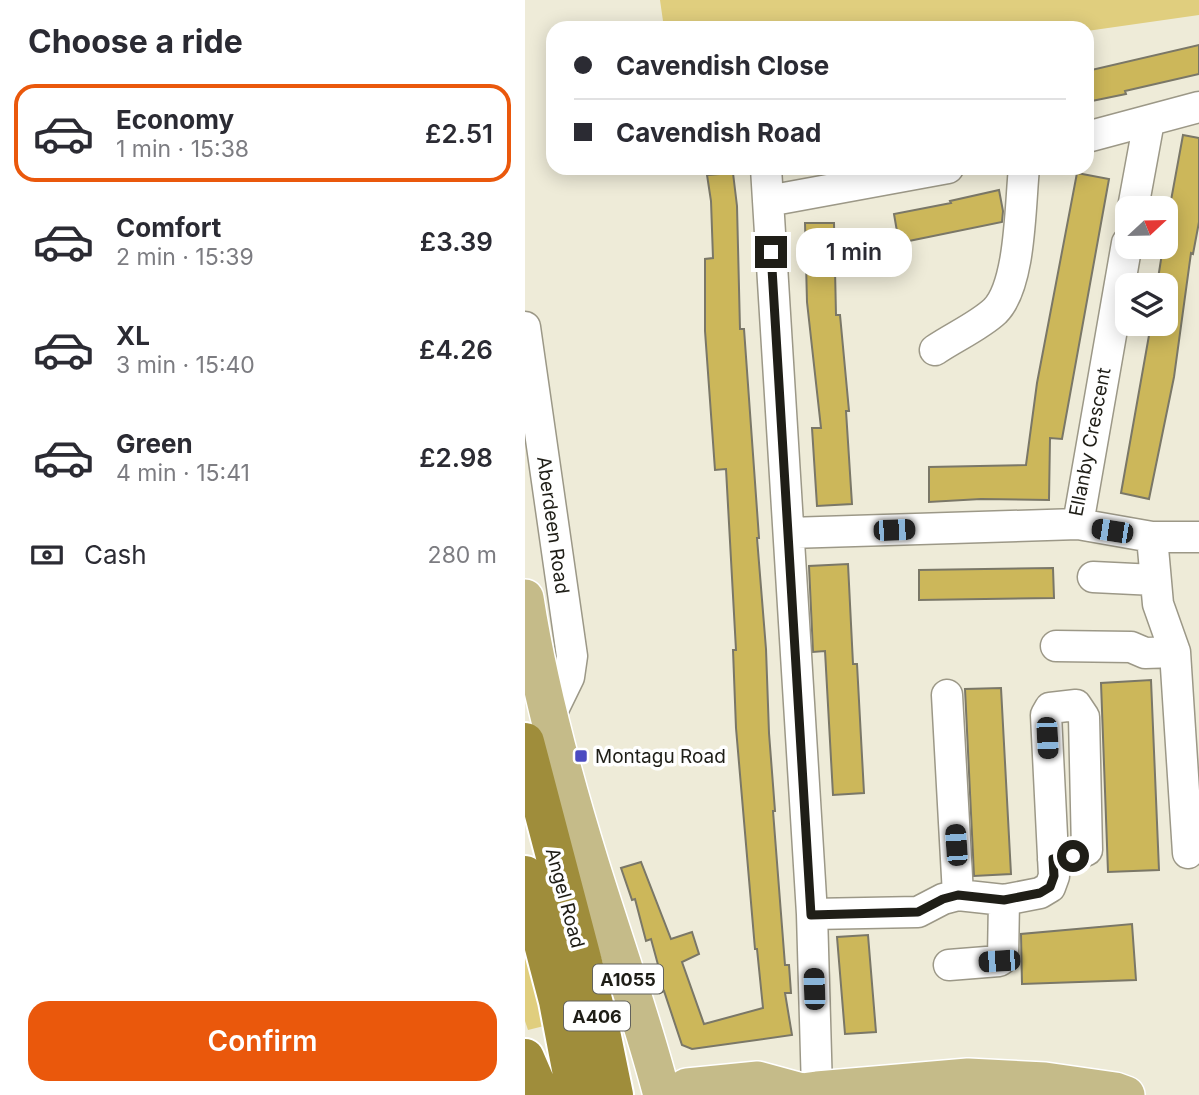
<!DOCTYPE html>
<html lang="en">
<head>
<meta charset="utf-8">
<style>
  :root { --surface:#fff; --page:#f2f2f3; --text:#2b2b33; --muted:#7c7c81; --line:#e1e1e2; --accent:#ea580c }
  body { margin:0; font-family:Inter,sans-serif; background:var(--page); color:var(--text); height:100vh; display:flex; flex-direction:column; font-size:26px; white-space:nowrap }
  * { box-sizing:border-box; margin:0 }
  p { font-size:23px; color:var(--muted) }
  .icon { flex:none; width:38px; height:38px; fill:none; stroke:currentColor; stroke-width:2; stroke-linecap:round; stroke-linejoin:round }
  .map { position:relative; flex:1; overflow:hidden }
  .panel { display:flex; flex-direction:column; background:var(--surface); width:525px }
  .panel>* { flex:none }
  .banner { position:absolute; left:21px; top:21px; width:548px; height:154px; border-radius:21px; box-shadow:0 4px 18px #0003; display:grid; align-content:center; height:154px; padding:0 28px; background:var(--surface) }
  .needle { width:46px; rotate:68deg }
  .tools { position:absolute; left:590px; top:196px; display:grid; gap:14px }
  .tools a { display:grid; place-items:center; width:63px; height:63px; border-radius:14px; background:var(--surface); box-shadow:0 4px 18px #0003; font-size:35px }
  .end { position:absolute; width:32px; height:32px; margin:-16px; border:9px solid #1f1e17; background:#fff; box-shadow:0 0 0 4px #fff }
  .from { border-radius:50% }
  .bubble { position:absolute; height:49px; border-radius:21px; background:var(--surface); box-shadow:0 4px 18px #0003; font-size:23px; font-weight:600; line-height:49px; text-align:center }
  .car { position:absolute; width:21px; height:42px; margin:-21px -10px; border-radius:9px; box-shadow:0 0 5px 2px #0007; background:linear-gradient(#222 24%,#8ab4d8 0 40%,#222 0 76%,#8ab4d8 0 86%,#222 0) }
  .banner b { display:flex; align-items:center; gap:24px; height:66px; font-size:26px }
  .banner b+b { border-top:2px solid var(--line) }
  .banner i { width:18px; height:18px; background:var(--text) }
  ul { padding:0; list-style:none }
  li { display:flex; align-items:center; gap:21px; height:98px; margin:0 14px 10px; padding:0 14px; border:4px solid transparent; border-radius:21px }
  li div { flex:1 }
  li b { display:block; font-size:26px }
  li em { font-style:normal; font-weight:600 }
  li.active { border-color:var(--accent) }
  li>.icon { width:63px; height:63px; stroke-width:1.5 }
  h2 { padding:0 28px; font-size:32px; line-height:84px }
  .pay { display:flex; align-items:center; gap:18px; height:77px; padding:0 28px; font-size:26px }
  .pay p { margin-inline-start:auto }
  .button { display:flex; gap:14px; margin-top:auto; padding:14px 28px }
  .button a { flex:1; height:80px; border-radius:21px; background:var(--accent); color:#fff; font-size:28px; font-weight:600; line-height:80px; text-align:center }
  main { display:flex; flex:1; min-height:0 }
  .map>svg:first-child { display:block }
</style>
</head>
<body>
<main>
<section class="panel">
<h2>Choose a ride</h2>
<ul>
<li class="active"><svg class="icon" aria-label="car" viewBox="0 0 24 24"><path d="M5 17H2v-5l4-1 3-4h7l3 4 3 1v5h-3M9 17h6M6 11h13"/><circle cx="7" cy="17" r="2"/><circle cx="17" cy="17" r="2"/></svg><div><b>Economy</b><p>1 min · 15:38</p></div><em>£2.51</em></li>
<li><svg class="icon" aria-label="car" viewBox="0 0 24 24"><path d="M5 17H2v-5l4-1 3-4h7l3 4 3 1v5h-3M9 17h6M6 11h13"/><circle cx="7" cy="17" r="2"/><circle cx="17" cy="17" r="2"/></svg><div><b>Comfort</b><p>2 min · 15:39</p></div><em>£3.39</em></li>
<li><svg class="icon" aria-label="car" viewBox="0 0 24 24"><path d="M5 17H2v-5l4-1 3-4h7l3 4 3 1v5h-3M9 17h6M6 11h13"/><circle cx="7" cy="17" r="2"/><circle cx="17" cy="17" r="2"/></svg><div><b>XL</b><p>3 min · 15:40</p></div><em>£4.26</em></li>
<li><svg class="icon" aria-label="car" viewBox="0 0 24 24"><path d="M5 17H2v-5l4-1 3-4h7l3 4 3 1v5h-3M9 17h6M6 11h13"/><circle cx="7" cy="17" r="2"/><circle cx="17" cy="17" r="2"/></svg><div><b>Green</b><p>4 min · 15:41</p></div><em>£2.98</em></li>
</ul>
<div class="pay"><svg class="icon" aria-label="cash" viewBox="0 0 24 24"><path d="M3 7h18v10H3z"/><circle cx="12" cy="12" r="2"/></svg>Cash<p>280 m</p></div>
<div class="button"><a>Confirm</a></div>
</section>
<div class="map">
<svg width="674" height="1095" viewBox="0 0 674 1095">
  <rect width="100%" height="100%" fill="#eeebd8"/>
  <!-- green -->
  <path fill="#e0ce7e" d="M135 0H674V15L562 31V28H139Z
    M0 940 19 1026 3 1030 0 1021Z"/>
  <!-- building -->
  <path fill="#ccb75a" stroke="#7a7767" stroke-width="2" d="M674 45V74L600 91 601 94 562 102V71Z
    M658 135 674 138V222L668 254 666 253 649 377 624 499 596 493 626 324H640V285H632L638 247H640V233Z
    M208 173 212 206 215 329H219L234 538H232L241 649 244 733 250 811H248L260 965H264L266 993H260L267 1035 167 1049 157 1045 139 991 135 993 130 978 135 972 126 939 121 941 110 899 107 900 96 868 116 862 146 939 167 932 174 954 157 962 179 1024 238 1008 232 949H230L211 728 208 650H211L201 469 190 470 180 331V259L188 258 186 201 182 175Z
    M552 173 584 179 537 439 525 438 524 500 456 499 404 502V467L501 465 512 383Z
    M474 190 478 211 477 222 374 243 369 214 426 203 425 201Z
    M280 223H309L311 315H315L324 411H321L327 504 292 506 287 428H296L282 302Z
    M323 564 328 664H332L339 793 308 795 300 651 288 652 284 566Z
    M528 568 529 598 394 600V570Z
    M626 680 634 870 583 872 576 683Z
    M476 688 486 874 449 876 440 689Z
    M607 924 611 980 497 984 496 934Z
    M343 935 351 1032 320 1034 312 937Z"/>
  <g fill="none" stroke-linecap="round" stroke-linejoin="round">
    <defs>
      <path id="minor" d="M562 137 674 107
        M241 168 287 914 292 1090
        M243 201 423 168
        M608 208 624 121
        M0 327 47 656 44 677 24 718
        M410 350C429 337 454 326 470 311 496 285 495 205 499 168
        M553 524 602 243
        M264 533 553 524 627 537H674
        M627 537 633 604 650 652 663 853
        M568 577 630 580
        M531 646 606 647 620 653 650 652
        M422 695 433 895
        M287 914 393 912 418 899 433 895 479 900 515 893 525 887 529 876 521 715 525 708 551 705 559 717 562 850 548 856 528 859
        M424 965 474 961 478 958 479 900"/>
      <path id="major" d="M0 598C14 688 39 779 66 866 90 943 117 1018 137 1095
        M150 1095 162 1087 233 1080 277 1092
        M270 1095 277 1092 292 1090 443 1077 520 1081 590 1091 601 1095"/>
      <path id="highway" d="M0 742 75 1027 89 1095
        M0 875 33 1001 51 1095
        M0 1058 16 1095"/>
    </defs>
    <!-- minor casing -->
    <use href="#minor" stroke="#9c9887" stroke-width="33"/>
    <!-- major casing -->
    <use href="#major" stroke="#fff" stroke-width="40"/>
    <!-- highway casing -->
    <use href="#highway" stroke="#fff" stroke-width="42"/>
    <!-- minor -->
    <use href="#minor" stroke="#fff" stroke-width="30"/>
    <!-- major -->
    <use href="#major" stroke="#c5bb89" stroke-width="37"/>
    <!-- highway -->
    <use href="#highway" stroke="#9f8d3b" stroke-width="38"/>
  </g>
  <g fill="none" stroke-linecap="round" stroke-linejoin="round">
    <!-- route -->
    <path stroke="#1f1e17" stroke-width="9" d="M246 252 286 915 393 912 418 899 433 895 479 900 515 893 525 887 529 876 528 859 548 856"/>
  </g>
  <!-- markers -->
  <rect fill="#4b4bc1" stroke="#fff" stroke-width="2.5" x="49" y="749" width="14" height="14" rx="3.5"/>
  <g text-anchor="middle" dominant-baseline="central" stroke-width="7" stroke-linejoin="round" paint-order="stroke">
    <!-- shield labels -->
    <g fill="#fff" stroke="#62625d" stroke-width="2">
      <rect x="68" y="964.5" width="70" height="29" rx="5"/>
      <rect x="39" y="1001.5" width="66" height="29" rx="5"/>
    </g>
    <g font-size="18" font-weight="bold" fill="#1f1e17">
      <text x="103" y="979">A1055</text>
      <text x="72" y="1016">A406</text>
    </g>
    <!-- street labels -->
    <g font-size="19" fill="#1f1e17" stroke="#fff">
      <text transform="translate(565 442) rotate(-79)">Ellanby Crescent</text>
      <text transform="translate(28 525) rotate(82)">Aberdeen Road</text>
      <text transform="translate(40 898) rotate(75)">Angel Road</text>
    </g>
    <!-- poi labels -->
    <g font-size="19" fill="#1f1e17" stroke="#fff" text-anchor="start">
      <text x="70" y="756">Montagu Road</text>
    </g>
  </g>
</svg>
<div class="tools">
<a><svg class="needle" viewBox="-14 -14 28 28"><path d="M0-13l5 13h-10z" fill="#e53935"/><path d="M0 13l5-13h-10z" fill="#7c7c81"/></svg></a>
<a><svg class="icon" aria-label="layers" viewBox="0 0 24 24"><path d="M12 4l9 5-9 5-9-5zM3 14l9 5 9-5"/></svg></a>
</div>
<i class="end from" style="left:548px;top:856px"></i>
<i class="end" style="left:246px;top:252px"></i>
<div class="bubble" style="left:271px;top:228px;width:116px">1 min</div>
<i class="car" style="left:369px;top:530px;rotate:88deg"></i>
<i class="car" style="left:587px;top:531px;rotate:279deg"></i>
<i class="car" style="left:522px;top:738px;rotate:177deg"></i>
<i class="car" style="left:431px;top:845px;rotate:356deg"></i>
<i class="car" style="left:474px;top:961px;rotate:266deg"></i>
<i class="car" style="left:289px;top:989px;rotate:358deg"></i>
<div class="banner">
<b><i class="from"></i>Cavendish Close</b>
<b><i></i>Cavendish Road</b>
</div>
</div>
</main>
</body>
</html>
